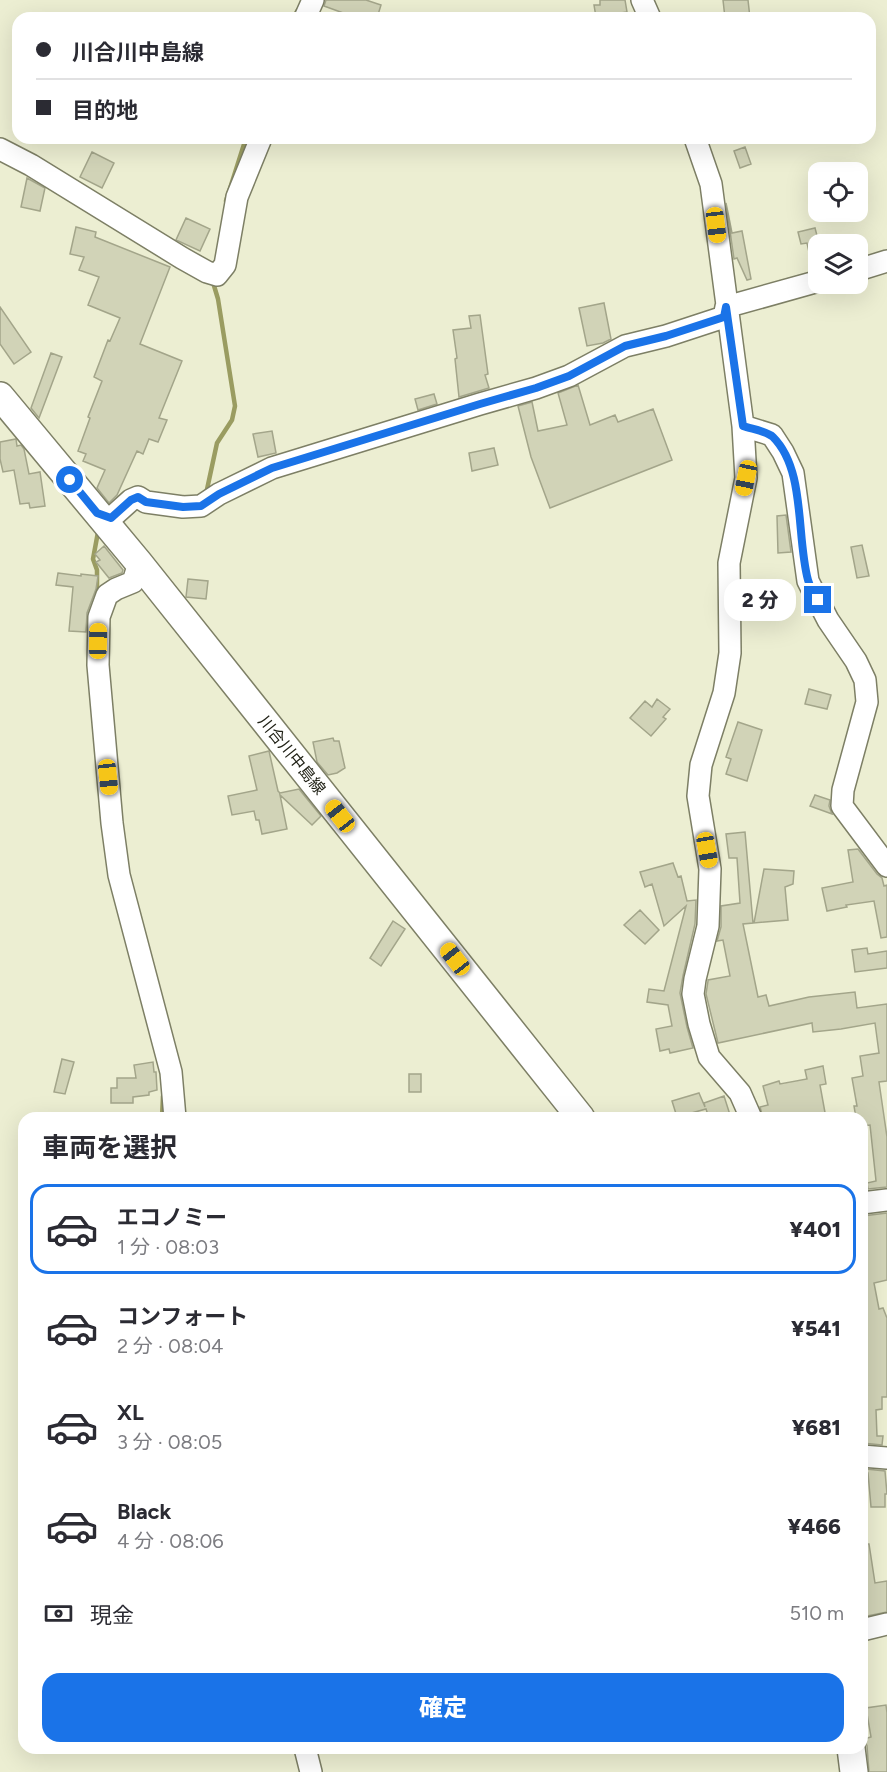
<!DOCTYPE html>
<html lang="ja">
<head>
<meta charset="utf-8">
<style>
  :root { --surface:#fff; --page:#f7f7f7; --text:#2b2b33; --muted:#7c7c81; --line:#e1e1e2; --accent:#1a73e8 }
  body { margin:0; font-family:Figtree,"Noto Sans JP",sans-serif; background:var(--page); color:var(--text); height:100vh; display:flex; flex-direction:column; font-size:22px; white-space:nowrap }
  * { box-sizing:border-box; margin:0 }
  p { font-size:20px; color:var(--muted) }
  .icon { flex:none; width:33px; height:33px; fill:none; stroke:currentColor; stroke-width:2; stroke-linecap:round; stroke-linejoin:round }
  .map { position:relative; flex:1; overflow:hidden }
  .panel { position:absolute; left:18px; top:1112px; width:850px; height:642px; display:flex; flex-direction:column; background:var(--surface); border-radius:18px; box-shadow:0 6px 24px #0002 }
  .panel>* { flex:none }
  .banner { position:absolute; left:12px; top:12px; width:864px; height:132px; border-radius:18px; box-shadow:0 6px 24px #0002; display:grid; align-content:center; height:132px; padding:0 24px; background:var(--surface) }
  .tools { position:absolute; left:808px; top:162px; display:grid; gap:12px }
  .tools a { display:grid; place-items:center; width:60px; height:60px; border-radius:12px; background:var(--surface); box-shadow:0 6px 24px #0002; font-size:30px }
  .end { position:absolute; width:27px; height:27px; margin:-14px; border:8px solid #1a73e8; background:#fff; box-shadow:0 0 0 3px #fff }
  .from { border-radius:50% }
  .bubble { position:absolute; height:42px; border-radius:18px; background:var(--surface); box-shadow:0 6px 24px #0002; font-size:20px; font-weight:800; line-height:42px; text-align:center }
  .car { position:absolute; width:18px; height:36px; margin:-18px -9px; border-radius:8px; box-shadow:0 0 4px 2px #0007; background:linear-gradient(#f5c518 24%,#345 0 40%,#f5c518 0 76%,#345 0 86%,#f5c518 0) }
  .banner b { display:flex; align-items:center; gap:21px; height:57px; font-size:22px }
  .banner b+b { border-top:2px solid var(--line) }
  .banner i { width:15px; height:15px; background:var(--text) }
  ul { padding:0; list-style:none }
  li { display:flex; align-items:center; gap:18px; height:90px; margin:0 12px 9px; padding:0 12px; border:3px solid transparent; border-radius:18px }
  li div { flex:1 }
  li b { display:block; font-size:22px }
  li em { font-style:normal; font-weight:800 }
  li.on { border-color:var(--accent) }
  li>.icon { width:54px; height:54px; stroke-width:1.5 }
  h2 { padding:0 24px; font-size:27px; line-height:72px }
  .pay { display:flex; align-items:center; gap:15px; height:66px; padding:0 24px; font-size:22px }
  .pay p { margin-inline-start:auto }
  .action { display:flex; gap:12px; margin-top:auto; padding:12px 24px }
  .action a { flex:1; height:69px; border-radius:18px; background:var(--accent); color:#fff; font-size:24px; font-weight:800; line-height:69px; text-align:center }
  .map>svg:first-child { display:block }
</style>
</head>
<body>
<div class="map">
<svg width="887" height="1772" viewBox="0 0 887 1772">
  <rect width="100%" height="100%" fill="#eceed2"/>
  <g fill="none" stroke-linecap="round" stroke-linejoin="round">
    <!-- stream -->
    <path stroke="#9a9c61" stroke-width="4.5" d="M293 18 298 10
      M226 201 246 138
      M206 494 217 443 232 420 235 406 218 299 212 279
      M97 594V570L93 559 98 532
      M162 1118 163 1096"/>
  </g>
  <!-- building -->
  <path fill="#d1d3b7" stroke="#a3a58a" stroke-width="1.5" d="M326 0H366L381 5 377 18H357L324 6Z
    M600 0H625L627 12 596 17 594 5H600Z
    M723 0H748L750 18H725Z
    M745 147 751 164 740 168 734 151Z
    M92 152 114 163 102 188 80 177Z
    M27 178 45 188 40 211 21 207Z
    M726 203 732 233 742 231 751 279 747 280 737 258 734 259Z
    M186 218 210 229 200 251 176 240Z
    M76 227 96 232 95 237 170 267 140 344 182 361 159 418 167 420 158 442 149 439 143 454 137 451 117 495 109 503 97 488 105 470 83 461 86 454 78 451 90 418 88 417 102 381 94 377 108 340 110 341 120 318 88 305 99 277 79 270 84 257 70 254Z
    M815 228 819 243V269L813 270 807 243 801 244 798 232Z
    M604 303 611 339 603 343 587 346 579 308Z
    M0 307 31 352 14 364 0 344Z
    M480 315 488 374 485 375 489 388 459 397 455 359 457 358 453 330 471 328 469 316Z
    M51 353 62 357 39 418 31 408Z
    M578 385 590 425 615 415 618 422 653 409 672 460 550 508 531 457 518 406 532 402 538 431 567 425 558 393Z
    M434 394 437 404 418 410 415 399Z
    M272 431 276 453 258 457 253 434Z
    M16 439 17 446 21 445 24 449 29 474 40 472 45 506 30 508 29 503 20 504 14 470 3 472 0 459V442Z
    M494 448 498 465 472 471 469 453Z
    M786 515 791 552 778 553 777 516Z
    M862 545 869 576 857 578 851 547Z
    M104 546 123 570 122 573 109 578 96 562 100 560 95 554Z
    M58 573 81 576V574L98 576 96 589 87 613 86 632 69 631 73 587 56 585Z
    M188 579 208 581 206 599 186 597Z
    M809 689 831 695 827 709 805 704Z
    M657 699 670 709 663 717 666 719 651 736 630 718 645 701 652 707Z
    M738 722 762 730 747 781 726 774 731 759 726 757Z
    M333 738 334 741H339L345 768 337 773 328 775 317 762 313 742Z
    M269 751 278 791 280 793 299 789 321 816 312 825 280 795 287 829 262 834 259 820H256L254 811 232 815 228 796 257 790 249 756Z
    M815 795 830 800 829 806 832 814 810 806Z
    M745 832 753 923 743 924 758 997 766 995 769 1006 809 997 855 992 857 1008 887 1004V1081L879 1082 887 1137V1187L868 1189 867 1183 876 1181 870 1125 862 1126V1118H856L854 1106H857L852 1078 863 1076 860 1056 879 1053 875 1023 841 1029 813 1032 812 1023 718 1043 706 994 708 981V980L730 976 723 940 717 941 721 927V906L740 903 737 858H729L726 834Z
    M858 849 877 874 882 878 884 886 887 885V937L881 938 874 901 846 905 847 907 827 911 822 888 853 882 848 850Z
    M673 863 678 877 681 876 687 901 696 900 695 924 683 976 680 993 687 1027 693 1048 670 1053 669 1049 660 1051 656 1029 672 1026 668 1005 647 1002 649 989 664 991 686 906 664 926 652 884 645 887 640 872Z
    M764 869 794 871 793 884 785 887 788 920 754 923Z
    M640 910 659 930 645 944 624 925Z
    M393 921 405 929 381 966 370 958Z
    M867 948 868 954 887 951V968L855 972 852 950Z
    M62 1059 74 1062 65 1094 54 1092Z
    M153 1062 154 1072H156L157 1090 149 1092V1095L133 1097V1103H111V1088H117V1078H136L134 1065Z
    M823 1066 826 1084 820 1085 826 1118H763L760 1107 768 1105 763 1086 779 1081 780 1084 807 1079 805 1070Z
    M409 1074H421V1092H409Z
    M699 1093 705 1107 704 1103 724 1096 731 1118H709L706 1109 677 1117 672 1101Z
    M887 1213V1280L874 1283 879 1309 883 1308 887 1318V1397H882V1409L876 1410 877 1436H883L882 1445 862 1443V1407L865 1406V1380H862V1244H866L863 1216Z
    M866 1469 885 1471 887 1494H885V1507H871L868 1473H867Z
    M862 1544H869L875 1583 887 1581V1612L862 1617Z
    M886 1705 887 1713V1772H869L867 1746 864 1739 871 1737 866 1708Z"/>
  <g fill="none" stroke-linecap="round" stroke-linejoin="round">
    <defs>
      <path id="minor" d="M642 0 650 18
        M305 18 313 0
        M695 138 711 184 743 426 746 478 729 563 730 653 724 693 701 765 698 796 710 869 708 926 695 979 693 994 699 1024 709 1057 740 1093 751 1118
        M0 149 31 165 182 258 207 272 217 275 225 265 237 197 261 138
        M858 270 887 261
        M726 307 819 281
        M743 426 772 435 783 452 793 473 808 581 828 620 856 661 865 680 867 702 843 790 842 806 887 866
        M97 513 111 518 131 500 138 497 146 502 183 507 201 506 219 494 272 468 480 404 536 388 569 376 625 346 666 336 724 317 726 307
        M139 563 133 582 116 589 107 595 99 617 98 665 112 823 119 875 171 1072 175 1118
        M862 1203 887 1200
        M862 1456 887 1458
        M862 1630 887 1624
        M305 1748 311 1772"/>
      <path id="major" d="M0 396 139 563 581 1118
        M851 1748 854 1772"/>
    </defs>
    <!-- minor casing -->
    <use href="#minor" stroke="#7d7f65" stroke-width="24"/>
    <!-- major casing -->
    <use href="#major" stroke="#7d7f65" stroke-width="30"/>
    <!-- minor -->
    <use href="#minor" stroke="#fff" stroke-width="21"/>
    <!-- major -->
    <use href="#major" stroke="#fff" stroke-width="27"/>
  </g>
  <g fill="none" stroke-linecap="round" stroke-linejoin="round">
    <!-- route -->
    <path stroke="#1a73e8" stroke-width="8" d="M70 480 97 513 111 518 131 500 138 497 146 502 183 507 201 506 219 494 272 468 480 404 536 388 569 376 625 346 666 336 724 317 726 307 743 426C751 429 767 431 773 437 806 470 796 536 808 580 810 587 814 594 818 600"/>
  </g>
  <g text-anchor="middle" dominant-baseline="central" stroke-width="5" stroke-linejoin="round" paint-order="stroke">
    <!-- street labels -->
    <g font-size="16" fill="#202116" stroke="#fff">
      <text transform="translate(292 755) rotate(51)">川合川中島線</text>
    </g>
  </g>
</svg>
<div class="tools">
<a><svg class="icon" aria-label="locate" viewBox="0 0 24 24"><circle cx="12" cy="12" r="6"/><path d="M12 2v4M12 18v4M2 12h4M18 12h4"/></svg></a>
<a><svg class="icon" aria-label="layers" viewBox="0 0 24 24"><path d="M12 4l9 5-9 5-9-5zM3 14l9 5 9-5"/></svg></a>
</div>
<i class="end from" style="left:70px;top:480px"></i>
<i class="end" style="left:818px;top:600px"></i>
<div class="bubble" style="left:724px;top:579px;width:72px">2 分</div>
<i class="car" style="left:716px;top:225px;rotate:173deg"></i>
<i class="car" style="left:746px;top:478px;rotate:192deg"></i>
<i class="car" style="left:98px;top:641px;rotate:1deg"></i>
<i class="car" style="left:108px;top:777px;rotate:174deg"></i>
<i class="car" style="left:340px;top:816px;rotate:322deg"></i>
<i class="car" style="left:707px;top:850px;rotate:170deg"></i>
<i class="car" style="left:455px;top:959px;rotate:322deg"></i>
<div class="banner">
<b><i class="from"></i>川合川中島線</b>
<b><i></i>目的地</b>
</div>
<section class="panel">
<h2>車両を選択</h2>
<ul>
<li class="on"><svg class="icon" aria-label="car" viewBox="0 0 24 24"><path d="M5 17H2v-5l4-1 3-4h7l3 4 3 1v5h-3M9 17h6M6 11h13"/><circle cx="7" cy="17" r="2"/><circle cx="17" cy="17" r="2"/></svg><div><b>エコノミー</b><p>1 分 · 08:03</p></div><em>¥401</em></li>
<li><svg class="icon" aria-label="car" viewBox="0 0 24 24"><path d="M5 17H2v-5l4-1 3-4h7l3 4 3 1v5h-3M9 17h6M6 11h13"/><circle cx="7" cy="17" r="2"/><circle cx="17" cy="17" r="2"/></svg><div><b>コンフォート</b><p>2 分 · 08:04</p></div><em>¥541</em></li>
<li><svg class="icon" aria-label="car" viewBox="0 0 24 24"><path d="M5 17H2v-5l4-1 3-4h7l3 4 3 1v5h-3M9 17h6M6 11h13"/><circle cx="7" cy="17" r="2"/><circle cx="17" cy="17" r="2"/></svg><div><b>XL</b><p>3 分 · 08:05</p></div><em>¥681</em></li>
<li><svg class="icon" aria-label="car" viewBox="0 0 24 24"><path d="M5 17H2v-5l4-1 3-4h7l3 4 3 1v5h-3M9 17h6M6 11h13"/><circle cx="7" cy="17" r="2"/><circle cx="17" cy="17" r="2"/></svg><div><b>Black</b><p>4 分 · 08:06</p></div><em>¥466</em></li>
</ul>
<div class="pay"><svg class="icon" aria-label="cash" viewBox="0 0 24 24"><path d="M3 7h18v10H3z"/><circle cx="12" cy="12" r="2"/></svg>現金<p>510 m</p></div>
<div class="action"><a>確定</a></div>
</section>
</div>
</body>
</html>
